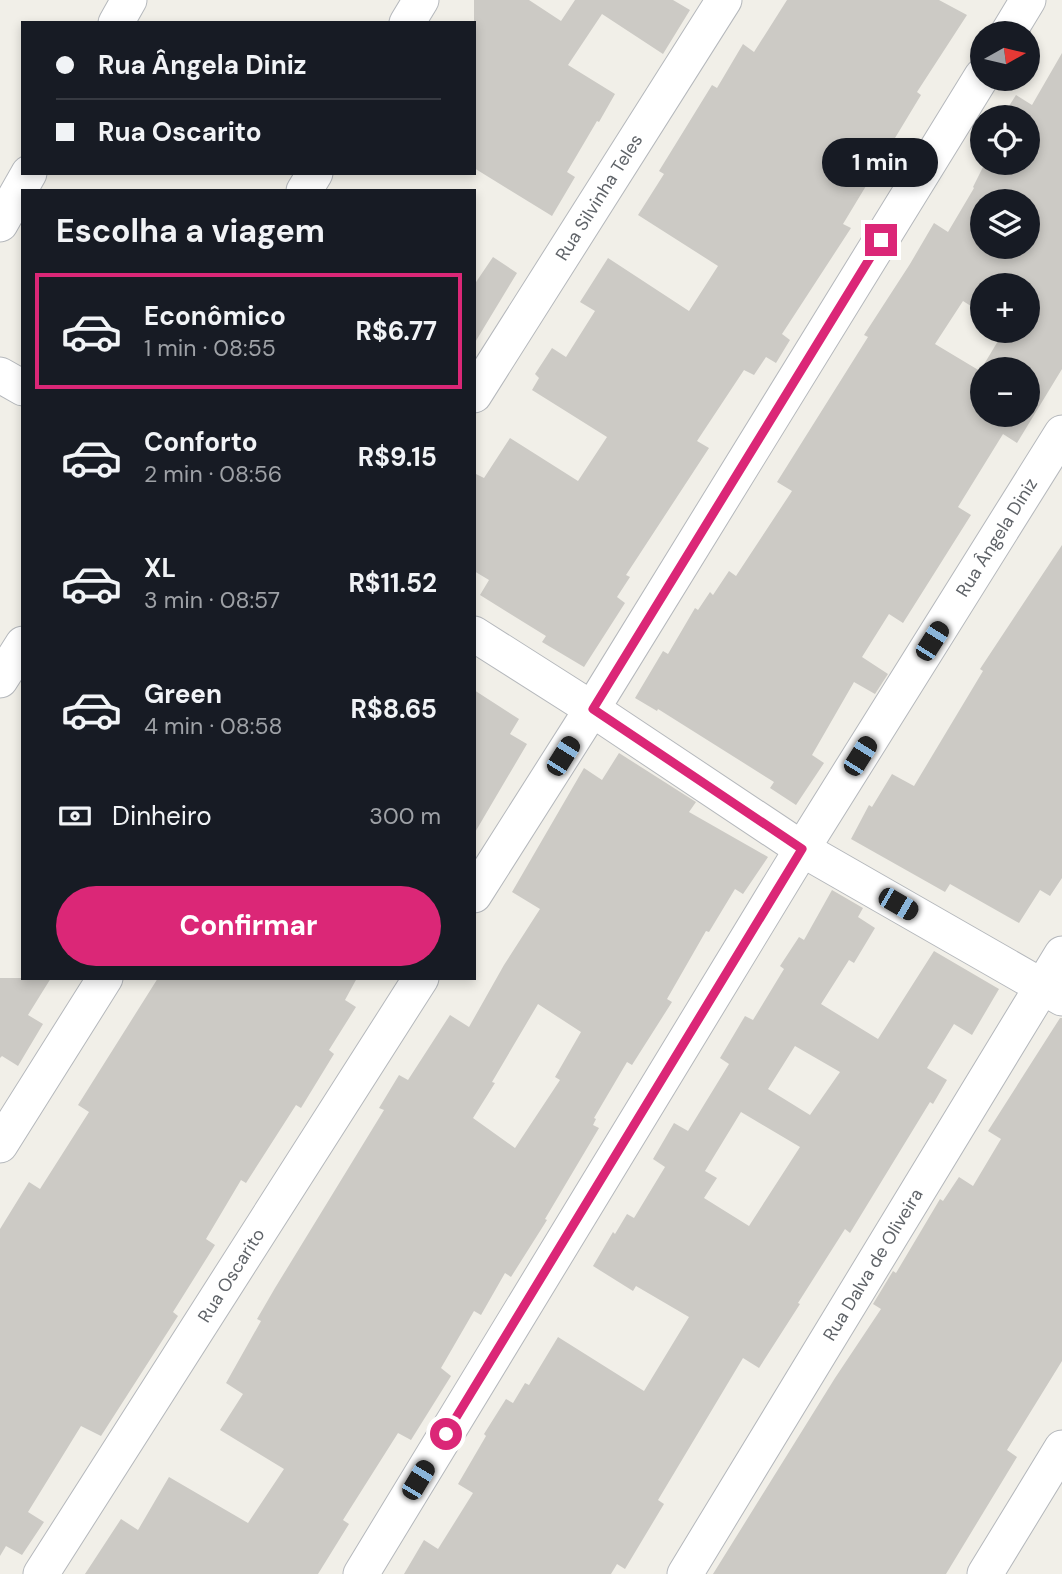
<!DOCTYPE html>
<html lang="pt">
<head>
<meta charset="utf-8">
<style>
  :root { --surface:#171b24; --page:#242831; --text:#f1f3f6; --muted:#9ea1a6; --line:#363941; --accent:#db2777 }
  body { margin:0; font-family:"DM Sans",sans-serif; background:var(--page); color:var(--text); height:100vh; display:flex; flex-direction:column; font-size:26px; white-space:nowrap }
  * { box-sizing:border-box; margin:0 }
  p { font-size:23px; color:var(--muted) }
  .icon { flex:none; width:38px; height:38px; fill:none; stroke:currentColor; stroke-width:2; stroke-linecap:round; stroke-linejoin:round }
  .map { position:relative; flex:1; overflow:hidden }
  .details { position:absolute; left:21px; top:189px; width:455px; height:791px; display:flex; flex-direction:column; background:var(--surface); border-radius:0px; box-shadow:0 4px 10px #0003 }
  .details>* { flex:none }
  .guide { position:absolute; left:21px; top:21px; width:455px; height:154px; border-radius:0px; box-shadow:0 4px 10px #0003; display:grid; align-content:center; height:154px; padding:0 35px; background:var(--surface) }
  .needle { width:46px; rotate:82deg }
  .fabs { position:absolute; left:970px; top:21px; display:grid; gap:14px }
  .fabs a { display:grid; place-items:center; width:70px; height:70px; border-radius:50%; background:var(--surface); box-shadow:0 4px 10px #0003; font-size:35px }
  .end { position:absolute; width:32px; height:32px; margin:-16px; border:9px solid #db2777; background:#fff; box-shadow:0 0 0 4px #fff }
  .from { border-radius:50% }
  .bubble { position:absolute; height:49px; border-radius:24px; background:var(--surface); box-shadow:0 4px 10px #0003; font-size:23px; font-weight:700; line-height:49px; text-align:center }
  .car { position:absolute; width:21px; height:42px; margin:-21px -10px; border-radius:9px; box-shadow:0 0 5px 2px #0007; background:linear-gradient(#222 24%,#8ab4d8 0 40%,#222 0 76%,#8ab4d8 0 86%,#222 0) }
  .guide b { display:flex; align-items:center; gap:24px; height:66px; font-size:26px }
  .guide b+b { border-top:2px solid var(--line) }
  .guide i { width:18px; height:18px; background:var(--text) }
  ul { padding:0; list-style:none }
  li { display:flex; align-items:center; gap:21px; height:116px; margin:0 14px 10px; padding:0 21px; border:4px solid transparent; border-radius:0px }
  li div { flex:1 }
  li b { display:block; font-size:26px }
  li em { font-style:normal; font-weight:700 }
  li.current { border-color:var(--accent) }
  li>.icon { width:63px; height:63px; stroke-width:1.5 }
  h2 { padding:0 35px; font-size:32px; line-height:84px }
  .pay { display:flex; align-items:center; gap:18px; height:77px; padding:0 35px; font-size:26px }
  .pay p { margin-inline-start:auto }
  .action { display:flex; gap:14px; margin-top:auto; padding:14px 35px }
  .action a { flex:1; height:80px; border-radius:42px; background:var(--accent); color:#fff; font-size:28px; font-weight:700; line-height:80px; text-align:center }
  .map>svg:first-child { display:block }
</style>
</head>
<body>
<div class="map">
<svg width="1062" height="1574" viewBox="0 0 1062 1574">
  <rect width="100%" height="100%" fill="#f1efe8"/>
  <!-- building -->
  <path fill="#cccac5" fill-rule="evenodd" d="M474 0H529L561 21 575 0H673L690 10 663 54 602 14 568 65 615 94 599 122 597 121 567 172 575 177 552 216 474 168Z
    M787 0H939L967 15 917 92 921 95 843 224 851 228 782 334 790 340 776 363 766 357 754 375 744 370 697 441 709 448 626 575 630 577 617 597 625 603 584 667 542 642 546 636 480 595 489 580 474 571V473L484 478 510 438 578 481 607 437 532 390 539 378 535 374 552 348 566 357 595 311 580 302 608 258 689 311 718 266 638 215 664 174 659 171 712 85 717 88 743 44 754 52Z
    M1062 53V369L1017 443 1003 434 958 507 971 515 903 623 889 614 862 657 888 674 875 694 854 682 812 755 824 763 796 805 770 788 774 782 658 709 657 711 635 698 663 651 668 654 695 608 698 610 710 592 713 595 729 571 736 576 792 491 777 482 868 337 864 335 910 264 934 223 948 232 974 188 973 187 985 163H1027V117H1002L1016 95 1032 105ZM982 201H1027V247H982ZM982 285H1027V331H1004L980 371 935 344 963 301 982 313ZM982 369H1027V415H982Z
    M493 257 517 273 474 344V285Z
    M1062 545V878L1050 896 1040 890 1019 923 950 884 945 892 851 839 869 805 872 807 892 774 914 786 983 671 980 669Z
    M474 690 519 719 510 734 527 744 474 834Z
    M619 753 696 802 689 812 768 857 743 894 735 889 709 932 706 931 667 999 672 1002 632 1065 627 1062 594 1118 596 1119 593 1125 599 1128 545 1219 547 1220 511 1277 505 1273 481 1315 474 1311 441 1368 451 1376 411 1440 398 1433 343 1520 349 1524 318 1574H85L121 1519 138 1530 169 1477 248 1523 284 1469 220 1430 243 1394 226 1383 261 1321 257 1319 275 1288 384 1110 379 1108 399 1075 408 1080 450 1015 469 1027 504 965 540 909 512 892 584 768 602 780ZM538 1004 581 1032 555 1077 560 1080 515 1148 473 1118 495 1083 492 1082Z
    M832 890 863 908 858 917 875 928 854 963 849 960 821 1004 878 1039 934 951 999 989 972 1035 954 1024 927 1068 947 1080 933 1104 930 1102 850 1233 845 1229 798 1303 800 1304 759 1368 743 1358 658 1500 664 1504 625 1569 617 1564 611 1574H404L424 1540 438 1549 473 1493 458 1484 486 1436 484 1434 506 1399 513 1403 525 1383 529 1385 558 1337 644 1391 689 1317 636 1286 633 1291 593 1266 613 1232 615 1234 627 1214 634 1218 665 1167 653 1159 674 1123 688 1131 729 1064 720 1058 745 1016 753 1020 784 969 780 966 799 937 804 940ZM795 1046 840 1072 810 1115 768 1089ZM741 1112 800 1147 749 1226 704 1198 717 1178 705 1171Z
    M0 978H51L28 1015 43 1024 18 1066 2 1056 0 1058Z
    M158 978H357L345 1000 356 1007 329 1050 334 1054 301 1108 296 1105 246 1183 241 1180 206 1239 215 1245 173 1312 178 1316 101 1436 81 1426 28 1512 44 1522 22 1555 6 1546 0 1556V1229L29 1182 40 1189 89 1112 78 1105Z
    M1060 1018H1062V1361L1007 1450 1017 1457 946 1574H713L835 1378 881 1309 873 1304 893 1271 896 1273 940 1199 943 1201 959 1177 973 1186 1001 1139 988 1131Z"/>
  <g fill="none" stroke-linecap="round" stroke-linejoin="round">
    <defs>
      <g id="street">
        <path d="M116 23 129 0"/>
        <path d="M407 23 421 0"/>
        <path d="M1008 33 1028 0"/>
        <path d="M304 191 315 173"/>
        <path d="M0 224 29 173"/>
        <path d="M0 375 23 388"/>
        <path id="s1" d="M474 395 724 0"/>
        <path d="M474 634 592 709 802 849 1062 998"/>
        <path d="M0 680 23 644"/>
        <path d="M474 895 592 709 982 76"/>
        <path d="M0 1145 105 978"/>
        <path id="s2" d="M41 1574 421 978"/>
        <path id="s3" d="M361 1574 802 849 1062 433"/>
        <path id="s4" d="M685 1574 1062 954"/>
        <path d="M985 1574 1062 1448"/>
      </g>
    </defs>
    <!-- street casing -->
    <use href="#street" stroke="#b5b8bc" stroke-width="37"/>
    <!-- street -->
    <use href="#street" stroke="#fff" stroke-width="35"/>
  </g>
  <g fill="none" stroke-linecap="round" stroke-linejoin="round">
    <!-- route -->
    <path stroke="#db2777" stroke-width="9" d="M446 1434 802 849 593 709 881 240"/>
  </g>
  <g text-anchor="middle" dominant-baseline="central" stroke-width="5" stroke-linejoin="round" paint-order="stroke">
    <!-- street labels -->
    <g font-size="18" fill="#5f6368" stroke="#fff">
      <text stroke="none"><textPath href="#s1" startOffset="234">Rua Silvinha Teles</textPath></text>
      <text stroke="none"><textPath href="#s3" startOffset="1216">Rua Ângela Diniz</textPath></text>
      <text stroke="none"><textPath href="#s4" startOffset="362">Rua Dalva de Oliveira</textPath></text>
      <text stroke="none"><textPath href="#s2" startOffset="354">Rua Oscarito</textPath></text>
    </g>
  </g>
</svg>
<div class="fabs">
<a><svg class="needle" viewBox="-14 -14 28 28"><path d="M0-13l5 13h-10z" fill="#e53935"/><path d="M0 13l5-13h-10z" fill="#9ea1a6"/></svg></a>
<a><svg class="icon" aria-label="locate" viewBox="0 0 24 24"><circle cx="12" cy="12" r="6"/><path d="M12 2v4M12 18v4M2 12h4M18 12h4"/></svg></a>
<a><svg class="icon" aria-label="layers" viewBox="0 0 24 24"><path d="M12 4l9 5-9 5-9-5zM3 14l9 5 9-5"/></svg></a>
<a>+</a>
<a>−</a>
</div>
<i class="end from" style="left:446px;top:1434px"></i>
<i class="end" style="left:881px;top:240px"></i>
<div class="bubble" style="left:822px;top:138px;width:116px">1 min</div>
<i class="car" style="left:932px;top:641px;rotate:32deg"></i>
<i class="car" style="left:563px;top:756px;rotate:32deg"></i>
<i class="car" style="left:860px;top:756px;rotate:32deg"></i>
<i class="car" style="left:898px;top:904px;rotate:120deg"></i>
<i class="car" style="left:418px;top:1480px;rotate:31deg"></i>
<div class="guide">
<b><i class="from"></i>Rua Ângela Diniz</b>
<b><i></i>Rua Oscarito</b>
</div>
<section class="details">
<h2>Escolha a viagem</h2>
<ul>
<li class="current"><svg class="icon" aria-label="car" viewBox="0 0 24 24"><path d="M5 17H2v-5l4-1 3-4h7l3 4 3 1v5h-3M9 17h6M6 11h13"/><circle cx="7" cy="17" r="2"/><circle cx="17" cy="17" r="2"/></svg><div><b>Econômico</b><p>1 min · 08:55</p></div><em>R$6.77</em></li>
<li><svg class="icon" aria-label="car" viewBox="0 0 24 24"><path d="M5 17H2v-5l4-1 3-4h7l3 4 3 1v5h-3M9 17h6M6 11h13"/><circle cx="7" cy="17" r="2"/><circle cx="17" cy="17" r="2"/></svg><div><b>Conforto</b><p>2 min · 08:56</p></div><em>R$9.15</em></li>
<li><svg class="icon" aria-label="car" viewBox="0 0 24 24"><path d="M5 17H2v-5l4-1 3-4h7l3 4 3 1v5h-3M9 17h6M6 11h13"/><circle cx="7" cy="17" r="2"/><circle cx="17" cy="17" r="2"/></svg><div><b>XL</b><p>3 min · 08:57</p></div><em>R$11.52</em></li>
<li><svg class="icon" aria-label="car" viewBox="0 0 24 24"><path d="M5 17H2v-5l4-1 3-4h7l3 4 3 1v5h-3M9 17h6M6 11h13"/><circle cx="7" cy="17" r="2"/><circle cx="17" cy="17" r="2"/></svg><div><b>Green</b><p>4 min · 08:58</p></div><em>R$8.65</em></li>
</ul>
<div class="pay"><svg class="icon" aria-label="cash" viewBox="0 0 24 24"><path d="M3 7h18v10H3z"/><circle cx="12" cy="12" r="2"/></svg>Dinheiro<p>300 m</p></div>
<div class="action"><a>Confirmar</a></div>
</section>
</div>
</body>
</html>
